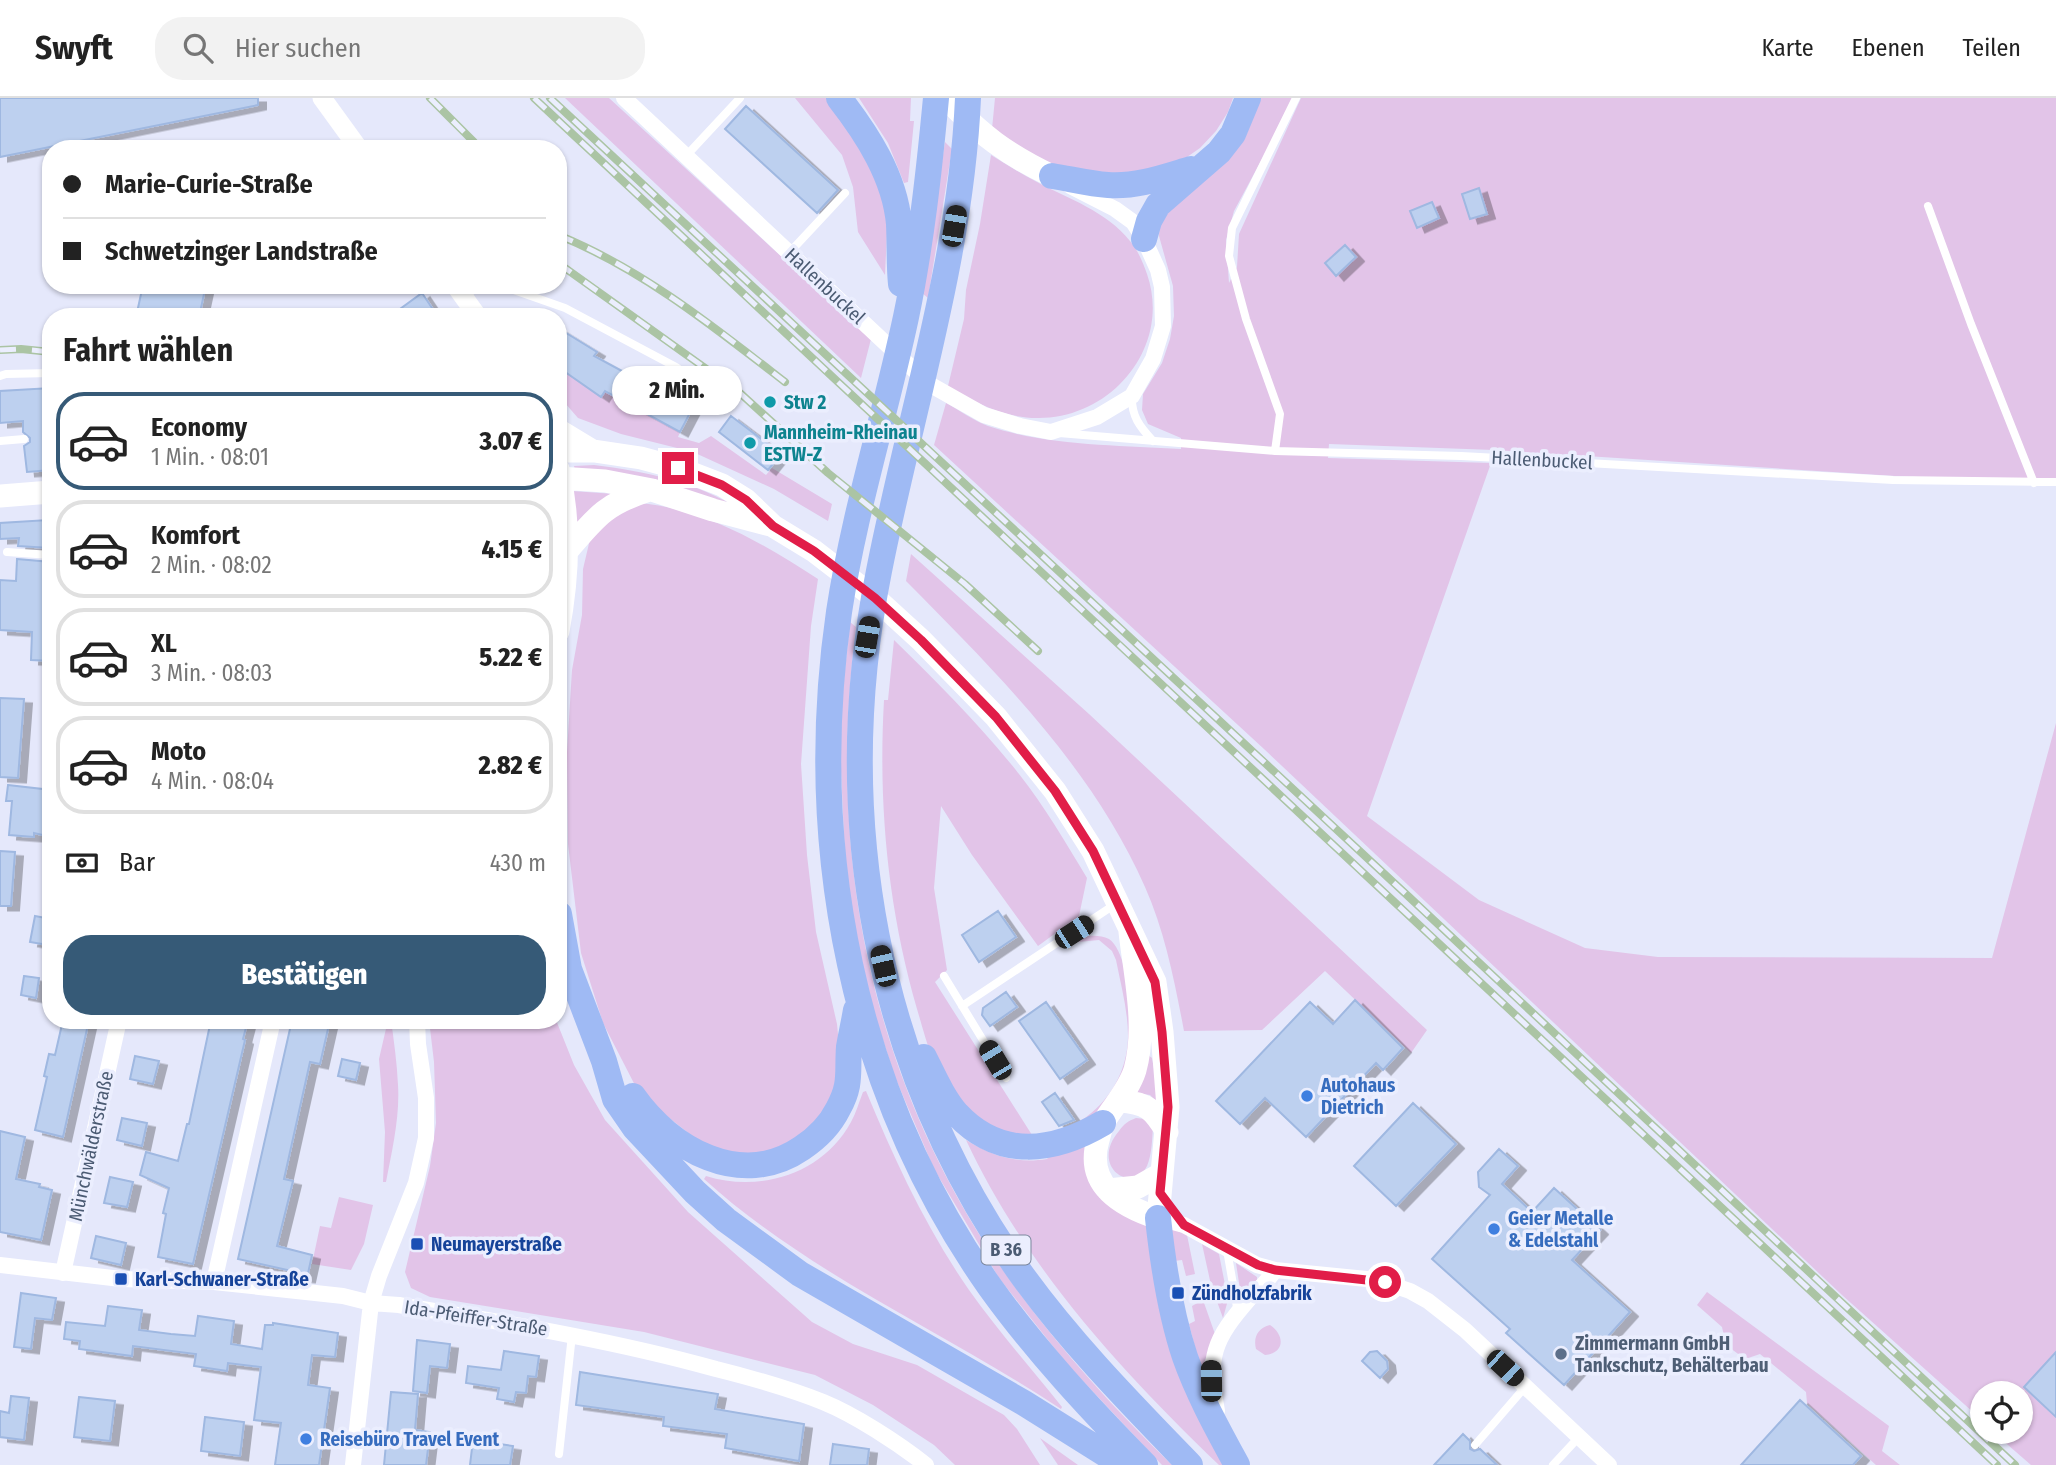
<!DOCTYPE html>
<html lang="de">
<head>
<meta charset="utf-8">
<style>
  :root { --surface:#fff; --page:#f2f2f2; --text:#222; --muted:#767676; --line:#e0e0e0; --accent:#365a77 }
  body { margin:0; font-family:"Fira Sans Condensed",sans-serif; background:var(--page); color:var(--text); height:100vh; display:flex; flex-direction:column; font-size:26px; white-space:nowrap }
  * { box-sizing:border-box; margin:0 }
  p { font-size:23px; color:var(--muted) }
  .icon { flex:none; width:38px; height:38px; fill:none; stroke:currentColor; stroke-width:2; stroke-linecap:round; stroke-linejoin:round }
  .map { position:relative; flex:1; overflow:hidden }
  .drawer { position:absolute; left:42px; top:210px; width:525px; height:721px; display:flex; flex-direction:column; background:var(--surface); border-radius:28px; box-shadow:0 2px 5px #0004 }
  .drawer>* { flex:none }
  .guide { position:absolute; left:42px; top:42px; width:525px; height:154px; border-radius:28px; box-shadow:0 2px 5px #0004; display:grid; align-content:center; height:154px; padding:0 21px; background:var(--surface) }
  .fabs { position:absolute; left:1970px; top:1283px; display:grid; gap:14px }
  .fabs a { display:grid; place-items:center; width:63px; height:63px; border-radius:50%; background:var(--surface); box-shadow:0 2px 5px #0004; font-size:35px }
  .end { position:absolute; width:32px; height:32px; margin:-16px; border:9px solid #e11d48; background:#fff; box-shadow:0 0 0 4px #fff }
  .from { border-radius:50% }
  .bubble { position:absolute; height:49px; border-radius:24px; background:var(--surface); box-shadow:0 2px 5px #0004; font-size:23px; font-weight:800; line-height:49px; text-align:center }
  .car { position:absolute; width:21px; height:42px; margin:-21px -10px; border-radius:9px; box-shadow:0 0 5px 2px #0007; background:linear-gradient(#222 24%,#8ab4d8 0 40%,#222 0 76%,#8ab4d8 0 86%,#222 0) }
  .guide b { display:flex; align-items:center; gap:24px; height:66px; font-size:26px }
  .guide b+b { border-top:2px solid var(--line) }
  .guide i { width:18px; height:18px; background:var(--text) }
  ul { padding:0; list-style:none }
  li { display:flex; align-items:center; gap:21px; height:98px; margin:0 14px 10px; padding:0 7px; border:4px solid var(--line); border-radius:28px }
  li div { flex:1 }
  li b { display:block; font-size:26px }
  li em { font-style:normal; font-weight:800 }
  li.active { border-color:var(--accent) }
  li>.icon { width:63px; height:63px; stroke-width:1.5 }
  h2 { padding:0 21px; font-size:32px; line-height:84px }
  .pay { display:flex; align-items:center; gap:18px; height:77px; padding:0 21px; font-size:26px }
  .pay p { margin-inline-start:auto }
  .cta { display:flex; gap:14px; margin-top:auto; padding:14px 21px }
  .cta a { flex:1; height:80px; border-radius:28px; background:var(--accent); color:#fff; font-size:28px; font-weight:800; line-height:80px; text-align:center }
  header { display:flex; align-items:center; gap:42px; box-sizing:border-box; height:98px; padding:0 35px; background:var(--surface); border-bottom:2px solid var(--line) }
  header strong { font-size:33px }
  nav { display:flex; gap:38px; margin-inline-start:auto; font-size:24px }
  .search { width:490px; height:63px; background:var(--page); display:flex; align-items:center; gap:18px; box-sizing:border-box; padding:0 24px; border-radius:28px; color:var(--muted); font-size:26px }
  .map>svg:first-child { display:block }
</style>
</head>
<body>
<header>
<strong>Swyft</strong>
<div class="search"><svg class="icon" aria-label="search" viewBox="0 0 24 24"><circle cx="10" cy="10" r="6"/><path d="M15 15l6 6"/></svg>Hier suchen</div>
<nav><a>Karte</a><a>Ebenen</a><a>Teilen</a></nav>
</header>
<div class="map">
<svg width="2056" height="1367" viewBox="0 0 2056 1367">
  <defs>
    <filter id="shadow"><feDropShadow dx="8" dy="4.5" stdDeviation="0" flood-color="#0004"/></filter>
  </defs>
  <rect width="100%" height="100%" fill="#e5e8fb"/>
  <!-- green -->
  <path fill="#e2c4e8" d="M565 0H609L871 241 861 280Z
    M795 0H828L872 68 888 113 885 177 858 134 853 89 842 57Z
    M859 0H911L910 23H914L908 84 904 85 888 45Z
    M995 0H1233L1228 14 1216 33 1200 50 1177 66 1133 78 1057 69 1030 56 992 31Z
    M1261 0H1292L1275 37 1234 113 1226 142 1229 185 1237 169 1239 136 1301 0H2056V385L1895 378 1494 352 1329 346 1328 360 1491 365 1367 718 1479 802 1585 850 1658 859 1992 860 2056 625V1367H2031L1993 1334H2021V1295H1983V1323L1842 1197 1264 651 934 347 946 305C959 312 974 323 988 328 1049 348 1118 347 1181 351V340L1148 326 1142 312 1143 296 1162 265 1170 241 1174 218 1173 188 1159 138 1160 121 1245 40Z
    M945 44 952 51 928 200 922 195Z
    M991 57C1006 66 1021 76 1037 84 1069 101 1106 113 1130 143 1138 152 1143 165 1147 176 1172 248 1112 321 1037 320 1004 320 976 305 948 288L964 221 966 192 980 126Z
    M558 269 601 299 605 293 680 334 678 339 699 345 711 338 766 377 772 370 832 406 828 423 774 391 693 354 621 336 578 320 558 297Z
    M594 367C644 373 697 384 741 412L575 372 574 368Z
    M572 393 615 396 577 434Z
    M638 405C704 410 764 446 818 481L811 528 801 666 807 757 816 834 837 926 841 967 837 1002 819 1028 780 1055 715 1056 640 997 603 925 581 855 568 746 567 654 572 572 582 517 583 471 591 437 602 422Z
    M911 456 1089 616 1427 932 1411 955 1325 873 1262 932 1184 933C1175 885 1165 834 1145 789 1092 669 997 575 906 483Z
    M850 524 856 529C828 745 866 959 984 1144 1037 1226 1103 1300 1172 1367H1162L1067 1266 999 1180 934 1071 895 979 867 893 846 781 839 629Z
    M894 542C938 585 981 628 1019 676 1045 709 1066 745 1087 780L1079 818 1038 848 972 757 941 708 934 790 947 872 935 884 1032 1037C1085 1037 1128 990 1128 938 1128 913 1121 887 1116 862L1112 853 1099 842 1078 844 1083 839C1091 837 1101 837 1109 841 1129 854 1135 930 1132 953 1129 971 1120 991 1108 1005 1085 1032 1055 1046 1019 1040 992 1035 970 1021 953 999 934 975 926 941 917 911 888 810 878 708 884 602H888Z
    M388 922H391C394 944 397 965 398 987 400 1019 392 1053 386 1084H383L385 1034 379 961Z
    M429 922H556L574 967 605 1022 688 1114 812 1224 853 1246 917 1267 1004 1317 1017 1331 1040 1367H955L934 1347 873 1307 815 1277 644 1234 430 1199 411 1190 405 1174 430 1068 436 1025 434 964Z
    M1148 957 1152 960 1160 1002 1156 1003 1150 997 1137 995Z
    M866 993C895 1063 926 1130 969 1192 998 1233 1031 1270 1062 1309L1061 1311C942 1232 810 1177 704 1081L706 1078C760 1095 823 1076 851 1024 856 1015 859 1004 863 994Z
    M1136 1020 1145 1021 1153 1029C1152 1042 1152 1056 1147 1068 1132 1097 1089 1068 1119 1033 1124 1026 1128 1023 1136 1020Z
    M966 1042C992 1058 1017 1066 1047 1061L1054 1053 1086 1044 1088 1056 1152 1123 1232 1367H1219C1120 1272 1025 1168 966 1042Z
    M339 1099 373 1107 364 1146 351 1172 312 1166 320 1128 331 1130Z
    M1168 1129 1187 1137 1195 1176 1186 1178 1182 1162 1174 1163Z
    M1202 1146 1219 1156 1228 1202 1223 1220 1211 1187Z
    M1236 1165 1257 1179V1182L1241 1198Z
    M1707 1194 1889 1328 1882 1353 1900 1367H1876L1807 1305 1806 1294 1760 1256 1745 1261 1726 1247 1722 1229 1697 1207Z
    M1203 1202 1215 1236 1201 1273 1189 1226 1195 1223 1192 1208Z
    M1270 1227C1285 1237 1285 1255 1265 1257L1256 1251C1253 1239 1258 1230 1270 1227Z
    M1040 1340 1078 1367H1058Z"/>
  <!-- building -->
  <path fill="#bdd0ef" stroke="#9fb8e1" stroke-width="2" filter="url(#shadow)" d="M0 0H258V7L0 59Z
    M746 8 838 92 817 115 725 31Z
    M1479 90 1487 116 1470 121 1462 96Z
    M1432 104 1439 120 1417 130 1410 113Z
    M1345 147 1356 159 1336 178 1325 165Z
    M143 187H206L199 219H136Z
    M422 195 438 219H389Z
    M558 230 597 254 594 258 692 311 680 334 605 293 601 299 558 269Z
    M51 290V372L27 374 24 348 30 344V340L23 334V323L0 325V293Z
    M731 318 781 356 768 372 719 334Z
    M48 422 50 450 18 448 19 440 0 441V425Z
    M17 461 51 464V563L31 562 32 534 0 532V482L16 483Z
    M0 600 24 601 18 680 0 679Z
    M8 687 51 692V739L34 735V739L9 737 12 703H6Z
    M0 753 15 754 11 808H0Z
    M998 813 1016 839 979 864 962 837Z
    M35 818 51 821 48 847 30 844Z
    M24 878 39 880 36 900 21 897Z
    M1006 894 1017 909 990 928 982 917 983 910Z
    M1355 902 1403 950 1383 972 1376 965 1306 1039 1265 1000 1240 1026 1216 1003 1310 904 1333 926Z
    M1046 904 1087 962 1060 981 1019 923Z
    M63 922H89L63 1039 35 1032 47 979 44 978 49 956 55 957Z
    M211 922H248L243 941 245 942 193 1166 158 1159 166 1116 163 1115 169 1090 140 1077 146 1054 178 1063 187 1026H189Z
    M292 922H330L320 966 310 964 284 1081 293 1083 277 1148 312 1157 307 1180 292 1178V1173L238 1161Z
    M135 958 159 963 153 986 130 981Z
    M342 961 360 965 356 982 338 978Z
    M1055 995 1074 1022 1059 1028 1042 1004Z
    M1413 1005 1456 1046 1396 1108 1354 1068Z
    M122 1020 147 1025 142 1048 117 1042Z
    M0 1033 25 1039 16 1081 40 1086 39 1089 52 1092 41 1142 0 1134Z
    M1499 1051 1518 1068 1502 1086 1532 1114 1554 1090 1600 1132 1572 1162 1630 1214 1564 1287 1506 1235 1510 1231 1432 1161 1490 1097 1479 1089 1478 1074Z
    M110 1079 133 1084 127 1109 104 1105Z
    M96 1138 126 1145 121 1167 91 1160Z
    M21 1195 56 1200 52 1222 35 1220 31 1251 14 1249Z
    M108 1208 142 1212 139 1232 171 1236 195 1238 198 1218 234 1223 231 1246 262 1251 265 1227H273V1225L338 1235 335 1259 312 1257 308 1287 330 1290 319 1367H275L281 1325 254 1322 261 1269 228 1265 227 1273 194 1268 196 1256 133 1248 132 1258 79 1251 80 1243 64 1241 66 1224 105 1228Z
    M417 1242 450 1246 447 1270 430 1268 427 1295 413 1293Z
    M504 1253 539 1258 536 1279 528 1278 526 1295 516 1294 514 1304 497 1301 499 1290 466 1285 468 1268 501 1272Z
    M1377 1253 1387 1263 1388 1271 1380 1280 1362 1263 1370 1254Z
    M2056 1254V1319L2024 1289Z
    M580 1274 718 1296 715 1311 804 1326 799 1363 725 1350 727 1336 663 1328 664 1319 576 1307Z
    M391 1294 418 1296 415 1332 430 1334 426 1367H384Z
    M11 1298 29 1300 24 1342 0 1339V1313L9 1315Z
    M79 1299 115 1303 110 1343 74 1339Z
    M1800 1302 1861 1358 1853 1367H1741Z
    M205 1319 244 1324 240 1358 201 1353Z
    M1463 1336 1470 1343V1351L1474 1353 1480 1351 1497 1367H1434Z
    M473 1342 513 1348 510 1367H470Z
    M833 1346 869 1351 867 1367H830Z"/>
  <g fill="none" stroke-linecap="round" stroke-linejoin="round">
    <!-- service -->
    <path stroke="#fff" stroke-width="8" d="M686 58 740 0
      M1928 108 1971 226 2034 385
      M789 155 845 95
      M463 198 477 190 502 188 565 210 676 269 727 308
      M0 278 6 276 51 275
      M1132 298C1131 318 1140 329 1153 343
      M1059 335 1275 353 1461 358 1893 382 2056 384
      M0 343 24 341
      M1275 353 1280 316 1246 221 1229 158 1232 130 1296 0
      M7 454 51 457
      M944 878 1006 980
      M962 908 1117 805
      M1227 1152 1238 1215
      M1475 1347 1525 1289
      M559 1356 572 1237
      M1553 1367 1579 1339"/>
    <!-- minor -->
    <path stroke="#fff" stroke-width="16" d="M624 0 929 286 984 317 1020 328 1051 334 1097 319 1132 298 1153 261 1163 228 1162 189 1158 172 1144 141 1133 124 1115 111 1070 88
      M1158 1120 1184 1127 1257 1167 1275 1172 1377 1182 1410 1193 1428 1203 1465 1232 1609 1367
      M0 1167 121 1181 214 1184 343 1198 371 1205 399 1207C506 1225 612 1242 716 1271 752 1280 788 1290 823 1304 855 1317 898 1345 926 1367
      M63 1175 119 922
      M214 1184 273 922
      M1217 1313C1207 1259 1213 1242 1250 1200 1259 1191 1268 1183 1275 1172
      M353 1367 371 1205 379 1178 416 1085 426 1040V1000L418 946 417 922"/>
    <!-- tertiary -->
    <path stroke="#fff" stroke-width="19" d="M322 0 359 51
      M455 187 478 219"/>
    <!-- secondary -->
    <path stroke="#fff" stroke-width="23" d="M946 0C981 37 1006 56 1052 78
      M558 332 591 352
      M558 353H594L641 360 678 370 722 387 746 402 773 428 814 453 875 500 921 542 996 619 1055 693 1093 753 1155 884 1162 934 1168 1009 1158 1120C1121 1108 1085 1087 1098 1042 1100 1036 1101 1028 1105 1022 1115 1006 1129 991 1135 972 1147 929 1135 878 1130 834
      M558 371C571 425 568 480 558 533
      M558 380 605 383 652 392 713 412 770 427
      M0 398 51 394
      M567 453C596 419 605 406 649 392
      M1120 1003C1147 1005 1153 1011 1167 1034
      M1108 1092 1138 1089 1161 1076"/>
    <!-- trunk -->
    <path stroke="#9fbaf4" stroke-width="26" d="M839 0C867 36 895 79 899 126 900 146 899 166 901 186
      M936 0C929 74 921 147 906 219 885 318 854 414 839 514 805 749 852 993 990 1189 1036 1253 1090 1311 1145 1367
      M968 0C961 162 910 315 879 473 830 717 875 968 1019 1173 1069 1243 1130 1305 1190 1367
      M1052 78C1071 81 1090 86 1108 87 1137 89 1164 79 1191 71
      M1144 141 1149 123 1158 107 1219 54 1233 36 1248 0
      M559 816 569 871 604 963 615 1001 635 1030 695 1094 726 1122 800 1176 1024 1305 1123 1367
      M924 959C934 979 943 1000 957 1016 1000 1062 1054 1054 1103 1025
      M633 998C670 1051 741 1092 802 1050 817 1040 830 1027 838 1011 852 986 847 974 849 949 851 937 854 924 856 912
      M1158 1120C1163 1167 1170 1214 1185 1259 1198 1296 1218 1332 1237 1367"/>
    <defs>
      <path id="rail" d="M430 0 474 44
        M534 0 1997 1367
        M550 0 1408 798 2015 1367
        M558 137C642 171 714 229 785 284
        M558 165 740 295 828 375 965 486 1038 553
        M0 252 21 251 51 254"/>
    </defs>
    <!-- rail casing -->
    <use href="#rail" stroke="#abc4a4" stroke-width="8"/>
    <!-- rail -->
    <use href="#rail" stroke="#ebeefe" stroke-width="5" stroke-dasharray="16" stroke-linecap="butt"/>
  </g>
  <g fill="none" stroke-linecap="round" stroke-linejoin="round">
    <!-- route -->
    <path stroke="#e11d48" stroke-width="9" d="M678 370 722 387 746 402 773 428 814 453 875 500 921 542 996 619 1055 693 1093 753 1155 884 1162 934 1168 1009 1160 1095 1184 1127 1258 1167 1275 1172 1385 1184"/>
  </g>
  <!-- markers -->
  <g fill="#0f9aa8" stroke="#ebeefe" stroke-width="2.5">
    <circle cx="770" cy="304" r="7"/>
    <circle cx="750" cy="345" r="7"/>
  </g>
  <g fill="#3f7fe0" stroke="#ebeefe" stroke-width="2.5">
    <circle cx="1307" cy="998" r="7"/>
    <circle cx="1494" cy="1131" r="7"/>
    <circle cx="306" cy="1341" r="7"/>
  </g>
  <g fill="#1a4fb4" stroke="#ebeefe" stroke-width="2.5">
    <rect x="410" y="1139" width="14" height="14" rx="3.5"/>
    <rect x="114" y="1174" width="14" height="14" rx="3.5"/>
    <rect x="1171" y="1188" width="14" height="14" rx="3.5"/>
  </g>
  <circle fill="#5c6f8a" stroke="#ebeefe" stroke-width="2.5" cx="1561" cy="1256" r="7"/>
  <g text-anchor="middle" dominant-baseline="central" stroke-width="7" stroke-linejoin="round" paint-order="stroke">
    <!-- shield labels -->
    <rect fill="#ebeefe" stroke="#7b879d" stroke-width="2" x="981.5" y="1137.5" width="49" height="29" rx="5"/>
    <g font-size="18" font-weight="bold" fill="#4b5b73">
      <text x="1006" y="1152">B 36</text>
    </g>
    <!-- street labels -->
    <g font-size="19" fill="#4b5b73" stroke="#ebeefe">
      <text transform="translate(825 188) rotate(43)">Hallenbuckel</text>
      <text transform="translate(1542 362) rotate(3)">Hallenbuckel</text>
      <text transform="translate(91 1048) rotate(-78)">Münchwälderstraße</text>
      <text transform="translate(476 1220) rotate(9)">Ida-Pfeiffer-Straße</text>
    </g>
    <!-- culture labels -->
    <g font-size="19" font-weight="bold" fill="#0d838f" stroke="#ebeefe" text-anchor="start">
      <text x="784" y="304">Stw 2</text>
      <text x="764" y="334">Mannheim-Rheinau<tspan x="764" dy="22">ESTW-Z</tspan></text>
    </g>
    <!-- shop labels -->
    <g font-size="19" font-weight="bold" fill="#366cbe" stroke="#ebeefe" text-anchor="start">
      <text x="1321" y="987">Autohaus<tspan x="1321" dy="22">Dietrich</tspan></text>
      <text x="1508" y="1120">Geier Metalle<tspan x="1508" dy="22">&amp; Edelstahl</tspan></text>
      <text x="320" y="1341">Reisebüro Travel Event</text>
    </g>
    <!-- transit labels -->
    <g font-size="19" font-weight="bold" fill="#164399" stroke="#ebeefe" text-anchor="start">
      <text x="431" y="1146">Neumayerstraße</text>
      <text x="135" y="1181">Karl-Schwaner-Straße</text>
      <text x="1192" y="1195">Zündholzfabrik</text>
    </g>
    <!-- service labels -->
    <g font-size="19" font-weight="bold" fill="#4e5e75" stroke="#ebeefe" text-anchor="start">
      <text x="1575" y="1245">Zimmermann GmbH<tspan x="1575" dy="22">Tankschutz, Behälterbau</tspan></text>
    </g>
  </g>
</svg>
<div class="fabs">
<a><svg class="icon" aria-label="locate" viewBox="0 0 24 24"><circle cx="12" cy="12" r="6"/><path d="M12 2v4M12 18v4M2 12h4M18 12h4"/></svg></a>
</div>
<i class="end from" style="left:1385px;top:1184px"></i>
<i class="end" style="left:678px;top:370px"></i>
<div class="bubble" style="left:612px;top:268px;width:130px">2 Min.</div>
<i class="car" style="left:954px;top:128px;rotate:10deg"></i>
<i class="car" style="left:867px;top:539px;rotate:10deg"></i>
<i class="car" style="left:1074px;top:834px;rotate:57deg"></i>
<i class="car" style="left:883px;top:868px;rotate:347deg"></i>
<i class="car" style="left:995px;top:962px;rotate:329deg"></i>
<i class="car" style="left:1505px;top:1270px;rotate:133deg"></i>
<i class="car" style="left:1211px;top:1283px;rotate:359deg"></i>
<div class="guide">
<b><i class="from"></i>Marie-Curie-Straße</b>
<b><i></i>Schwetzinger Landstraße</b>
</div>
<section class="drawer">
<h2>Fahrt wählen</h2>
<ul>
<li class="active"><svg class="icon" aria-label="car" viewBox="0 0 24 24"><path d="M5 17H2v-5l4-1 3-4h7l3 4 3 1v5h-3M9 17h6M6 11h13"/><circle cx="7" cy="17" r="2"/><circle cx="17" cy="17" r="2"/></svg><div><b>Economy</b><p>1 Min. · 08:01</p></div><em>3.07 €</em></li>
<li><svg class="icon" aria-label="car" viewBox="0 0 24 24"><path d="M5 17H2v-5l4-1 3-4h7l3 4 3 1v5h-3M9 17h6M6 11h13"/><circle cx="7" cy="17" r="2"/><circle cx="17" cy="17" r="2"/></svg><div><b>Komfort</b><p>2 Min. · 08:02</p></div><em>4.15 €</em></li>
<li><svg class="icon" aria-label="car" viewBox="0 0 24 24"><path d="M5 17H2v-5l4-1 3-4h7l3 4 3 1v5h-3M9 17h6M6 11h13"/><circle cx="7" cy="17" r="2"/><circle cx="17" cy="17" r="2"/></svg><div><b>XL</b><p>3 Min. · 08:03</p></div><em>5.22 €</em></li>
<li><svg class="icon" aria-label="car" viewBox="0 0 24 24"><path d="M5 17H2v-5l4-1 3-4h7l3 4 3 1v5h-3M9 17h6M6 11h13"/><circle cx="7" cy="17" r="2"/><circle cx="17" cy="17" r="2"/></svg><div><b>Moto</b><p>4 Min. · 08:04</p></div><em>2.82 €</em></li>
</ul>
<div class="pay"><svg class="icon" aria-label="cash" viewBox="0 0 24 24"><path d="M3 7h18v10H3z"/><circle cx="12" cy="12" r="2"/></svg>Bar<p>430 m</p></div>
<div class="cta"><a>Bestätigen</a></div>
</section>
</div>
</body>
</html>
